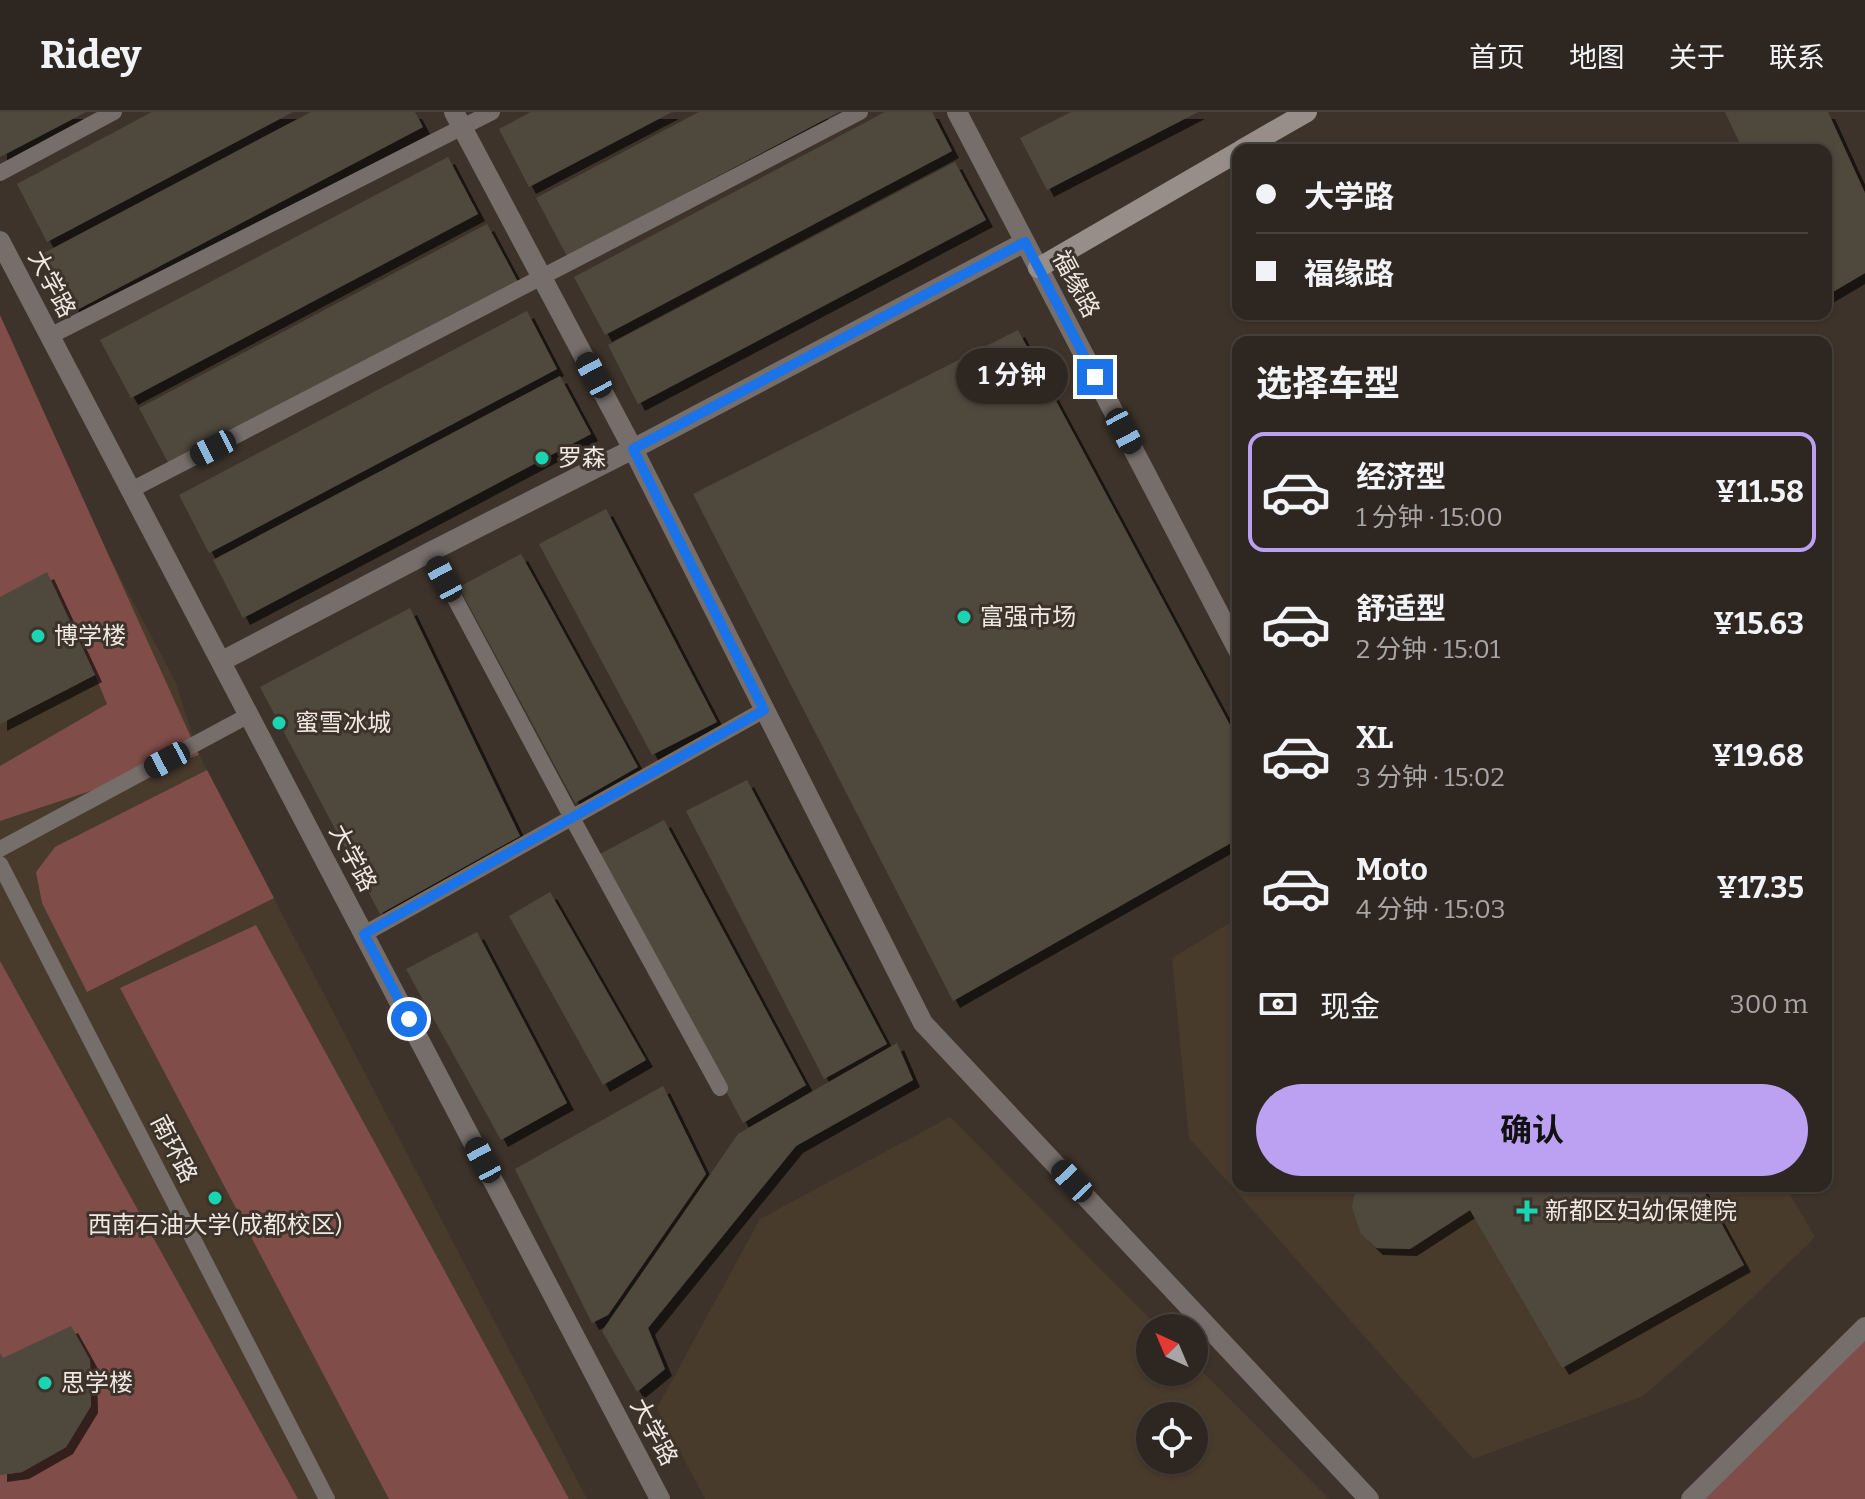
<!DOCTYPE html>
<html lang="zh">
<head>
<meta charset="utf-8">
<style>
  :root { --surface:#2e2620; --page:#362e29; --text:#f1f3f6; --muted:#a7a5a5; --line:#49433e; --accent:#bca0f2 }
  body { margin:0; font-family:Bitter,"Noto Sans SC",serif; background:var(--page); color:var(--text); height:100vh; display:flex; flex-direction:column; font-size:30px; white-space:nowrap }
  * { box-sizing:border-box; margin:0 }
  p { font-size:26px; color:var(--muted) }
  .icon { flex:none; width:44px; height:44px; fill:none; stroke:currentColor; stroke-width:2; stroke-linecap:round; stroke-linejoin:round }
  .map { position:relative; flex:1; overflow:hidden }
  .panel { position:absolute; left:1232px; top:224px; width:600px; height:856px; display:flex; flex-direction:column; background:var(--surface); border-radius:16px; box-shadow:0 2px 6px #0004,0 0 0 2px var(--line) }
  .panel>* { flex:none }
  .banner { position:absolute; left:1232px; top:32px; width:600px; height:176px; border-radius:16px; box-shadow:0 2px 6px #0004,0 0 0 2px var(--line); display:grid; align-content:center; height:176px; padding:0 24px; background:var(--surface) }
  .needle { width:52px; rotate:316deg }
  .controls { position:absolute; left:1136px; top:1202px; display:grid; gap:16px }
  .controls a { display:grid; place-items:center; width:72px; height:72px; border-radius:50%; background:var(--surface); box-shadow:0 2px 6px #0004,0 0 0 2px var(--line); font-size:40px }
  .end { position:absolute; width:36px; height:36px; margin:-18px; border:10px solid #1a73e8; background:#fff; box-shadow:0 0 0 4px #fff }
  .from { border-radius:50% }
  .bubble { position:absolute; height:56px; border-radius:28px; background:var(--surface); box-shadow:0 2px 6px #0004,0 0 0 2px var(--line); font-size:26px; font-weight:700; line-height:56px; text-align:center }
  .car { position:absolute; width:24px; height:48px; margin:-24px -12px; border-radius:10px; box-shadow:0 0 6px 2px #0007; background:linear-gradient(#222 24%,#8ab4d8 0 40%,#222 0 76%,#8ab4d8 0 86%,#222 0) }
  .banner b { display:flex; align-items:center; gap:28px; height:76px; font-size:30px }
  .banner b+b { border-top:2px solid var(--line) }
  .banner i { width:20px; height:20px; background:var(--text) }
  ul { padding:0; list-style:none }
  li { display:flex; align-items:center; gap:24px; height:120px; margin:0 16px 12px; padding:0 8px; border:4px solid transparent; border-radius:16px }
  li div { flex:1 }
  li b { display:block; font-size:30px }
  li em { font-style:normal; font-weight:700 }
  li.active { border-color:var(--accent) }
  li>.icon { width:72px; height:72px; stroke-width:1.5 }
  h2 { padding:0 24px; font-size:36px; line-height:96px }
  .pay { display:flex; align-items:center; gap:20px; height:88px; padding:0 24px; font-size:30px }
  .pay p { margin-inline-start:auto }
  .cta { display:flex; gap:16px; margin-top:auto; padding:16px 24px }
  .cta a { flex:1; height:92px; border-radius:48px; background:var(--accent); color:#111; font-size:32px; font-weight:700; line-height:92px; text-align:center }
  header { display:flex; align-items:center; gap:48px; box-sizing:border-box; height:112px; padding:0 40px; background:var(--surface); border-bottom:2px solid var(--line) }
  header strong { font-size:38px }
  nav { display:flex; gap:44px; margin-inline-start:auto; font-size:28px }
  .map>svg:first-child { display:block }
</style>
</head>
<body>
<header>
<strong>Ridey</strong>
<nav><a>首页</a><a>地图</a><a>关于</a><a>联系</a></nav>
</header>
<div class="map">
<svg width="1865" height="1387" viewBox="0 0 1865 1387">
  <defs>
    <filter id="shadow"><feDropShadow dx="7" dy="7" stdDeviation="0" flood-color="#0009"/></filter>
  </defs>
  <rect width="100%" height="100%" fill="#3d332a"/>
  <!-- built -->
  <path fill="#493b2c" fill-rule="evenodd" d="M0 237 175 569 199 643 207 658 587 1387H0Z
    M1238 806V1074H1785L1815 1125 1721 1216 1643 1284 1473 1347 1189 1026 1172 846Z
    M950 1005 1159 1216H1150V1260H1194V1251L1329 1387H705L657 1296 760 1107ZM1150 1304H1194V1348H1150Z"/>
  <!-- green -->
  <path fill="#814d49" d="M0 203 199 643 0 709V654L107 592 95 563 0 485Z
    M207 658 274 786 87 880 42 791 36 760 55 735Z
    M256 813 569 1387H389L120 876Z
    M0 849 298 1387H0Z
    M1865 1210V1387H1684Z"/>
  <!-- building -->
  <path fill="#4f4a3e" filter="url(#shadow)" d="M0 0H86L0 45Z
    M152 0H293L47 130 17 72Z
    M311 0H415L423 15 75 199 44 141Z
    M531 0H672L529 75 499 17Z
    M699 0H839L567 144 536 86Z
    M885 0H932L952 39 605 223 574 165Z
    M1071 0H1198L1047 78 1020 26Z
    M1725 0H1828L1865 81V161L1826 184V38H1743Z
    M448 45 478 102 131 286 100 228Z
    M955 50 986 108 638 292 608 233Z
    M487 112 518 170 170 354 139 296Z
    M527 199 557 257 209 441 179 383Z
    M1018 218 1238 628V727L953 889 693 382Z
    M560 264 591 322 243 506 213 448Z
    M606 397 717 610 652 643 539 432Z
    M521 442 638 655 575 691 459 475Z
    M47 460 95 563 0 612V485Z
    M410 496 520 724 380 802 260 575Z
    M747 668 887 932 824 967 686 699Z
    M664 708 806 973 743 1011 600 742Z
    M550 780 646 948 603 973 509 804Z
    M477 820 567 991 501 1028 406 857Z
    M897 931 913 968 796 1034 648 1216 665 1257 637 1280 602 1219 738 1022Z
    M663 974 706 1062 608 1203 592 1211 515 1057Z
    M1359 1074H1701L1744 1153 1562 1256 1470 1098 1410 1137 1376 1136 1361 1122 1352 1095 1356 1077Z
    M71 1214 90 1248 91 1294 66 1335 22 1360 0 1363V1241L3 1246Z"/>
  <g fill="none" stroke-linecap="round" stroke-linejoin="round">
    <!-- lane -->
    <path stroke="#756e6b" stroke-width="16" d="M0 61 114 0
      M50 224 492 0
      M131 378 860 0
      M430 440 572 706 720 976
      M0 737 249 603
      M0 752 327 1387
      M364 822 764 598"/>
    <!-- street -->
    <path stroke="#756e6b" stroke-width="20" d="M454 0 633 337 923 911 1369 1387
      M957 0 1238 538
      M0 129 660 1387
      M222 549 430 440 633 337 1025 130
      M1691 1387 1865 1215"/>
    <!-- secondary -->
    <path stroke="#988e89" stroke-width="20" d="M1241 38 1307 0
      M1038 156 1238 40"/>
  </g>
  <g fill="none" stroke-linecap="round" stroke-linejoin="round">
    <!-- route -->
    <path stroke="#1a73e8" stroke-width="10" d="M409 907 364 822 764 598 633 337 1025 130 1095 265"/>
  </g>
  <!-- markers -->
  <g fill="#1ad5b2" stroke="#3d332a" stroke-width="3">
    <circle cx="542" cy="346" r="8"/>
    <circle cx="964" cy="505" r="8"/>
    <circle cx="38" cy="524" r="8"/>
    <circle cx="279" cy="611" r="8"/>
    <circle cx="215" cy="1086" r="8"/>
    <path d="M1523 1087h8v8h8v8h-8v8h-8v-8h-8v-8h8z"/>
    <circle cx="45" cy="1271" r="8"/>
  </g>
  <g text-anchor="middle" dominant-baseline="central" stroke-width="6" stroke-linejoin="round" paint-order="stroke">
    <!-- street labels -->
    <g font-size="24" fill="#efe9e2" stroke="#3d332a">
      <text transform="translate(52 172) rotate(62)">大学路</text>
      <text transform="translate(1076 172) rotate(62)">福缘路</text>
      <text transform="translate(353 746) rotate(62)">大学路</text>
      <text transform="translate(174 1037) rotate(63)">南环路</text>
      <text transform="translate(654 1320) rotate(62)">大学路</text>
    </g>
    <!-- poi labels -->
    <g font-size="24" fill="#efe9e2" stroke="#3d332a" text-anchor="start">
      <text x="558" y="346">罗森</text>
      <text x="980" y="505">富强市场</text>
      <text x="54" y="524">博学楼</text>
      <text x="295" y="611">蜜雪冰城</text>
      <text x="1545" y="1099">新都区妇幼保健院</text>
      <text x="215" y="1113" text-anchor="middle">西南石油大学(成都校区)</text>
      <text x="61" y="1271">思学楼</text>
    </g>
  </g>
</svg>
<div class="controls">
<a><svg class="needle" viewBox="-14 -14 28 28"><path d="M0-13l5 13h-10z" fill="#e53935"/><path d="M0 13l5-13h-10z" fill="#a7a5a5"/></svg></a>
<a><svg class="icon" aria-label="locate" viewBox="0 0 24 24"><circle cx="12" cy="12" r="6"/><path d="M12 2v4M12 18v4M2 12h4M18 12h4"/></svg></a>
</div>
<i class="end from" style="left:409px;top:907px"></i>
<i class="end" style="left:1095px;top:265px"></i>
<div class="bubble" style="left:956px;top:236px;width:112px">1 分钟</div>
<i class="car" style="left:594px;top:263px;rotate:332deg"></i>
<i class="car" style="left:1124px;top:319px;rotate:152deg"></i>
<i class="car" style="left:213px;top:336px;rotate:243deg"></i>
<i class="car" style="left:444px;top:467px;rotate:332deg"></i>
<i class="car" style="left:167px;top:648px;rotate:242deg"></i>
<i class="car" style="left:483px;top:1048px;rotate:332deg"></i>
<i class="car" style="left:1072px;top:1069px;rotate:317deg"></i>
<div class="banner">
<b><i class="from"></i>大学路</b>
<b><i></i>福缘路</b>
</div>
<section class="panel">
<h2>选择车型</h2>
<ul>
<li class="active"><svg class="icon" aria-label="car" viewBox="0 0 24 24"><path d="M5 17H2v-5l4-1 3-4h7l3 4 3 1v5h-3M9 17h6M6 11h13"/><circle cx="7" cy="17" r="2"/><circle cx="17" cy="17" r="2"/></svg><div><b>经济型</b><p>1 分钟 · 15:00</p></div><em>¥11.58</em></li>
<li><svg class="icon" aria-label="car" viewBox="0 0 24 24"><path d="M5 17H2v-5l4-1 3-4h7l3 4 3 1v5h-3M9 17h6M6 11h13"/><circle cx="7" cy="17" r="2"/><circle cx="17" cy="17" r="2"/></svg><div><b>舒适型</b><p>2 分钟 · 15:01</p></div><em>¥15.63</em></li>
<li><svg class="icon" aria-label="car" viewBox="0 0 24 24"><path d="M5 17H2v-5l4-1 3-4h7l3 4 3 1v5h-3M9 17h6M6 11h13"/><circle cx="7" cy="17" r="2"/><circle cx="17" cy="17" r="2"/></svg><div><b>XL</b><p>3 分钟 · 15:02</p></div><em>¥19.68</em></li>
<li><svg class="icon" aria-label="car" viewBox="0 0 24 24"><path d="M5 17H2v-5l4-1 3-4h7l3 4 3 1v5h-3M9 17h6M6 11h13"/><circle cx="7" cy="17" r="2"/><circle cx="17" cy="17" r="2"/></svg><div><b>Moto</b><p>4 分钟 · 15:03</p></div><em>¥17.35</em></li>
</ul>
<div class="pay"><svg class="icon" aria-label="cash" viewBox="0 0 24 24"><path d="M3 7h18v10H3z"/><circle cx="12" cy="12" r="2"/></svg>现金<p>300 m</p></div>
<div class="cta"><a>确认</a></div>
</section>
</div>
</body>
</html>
